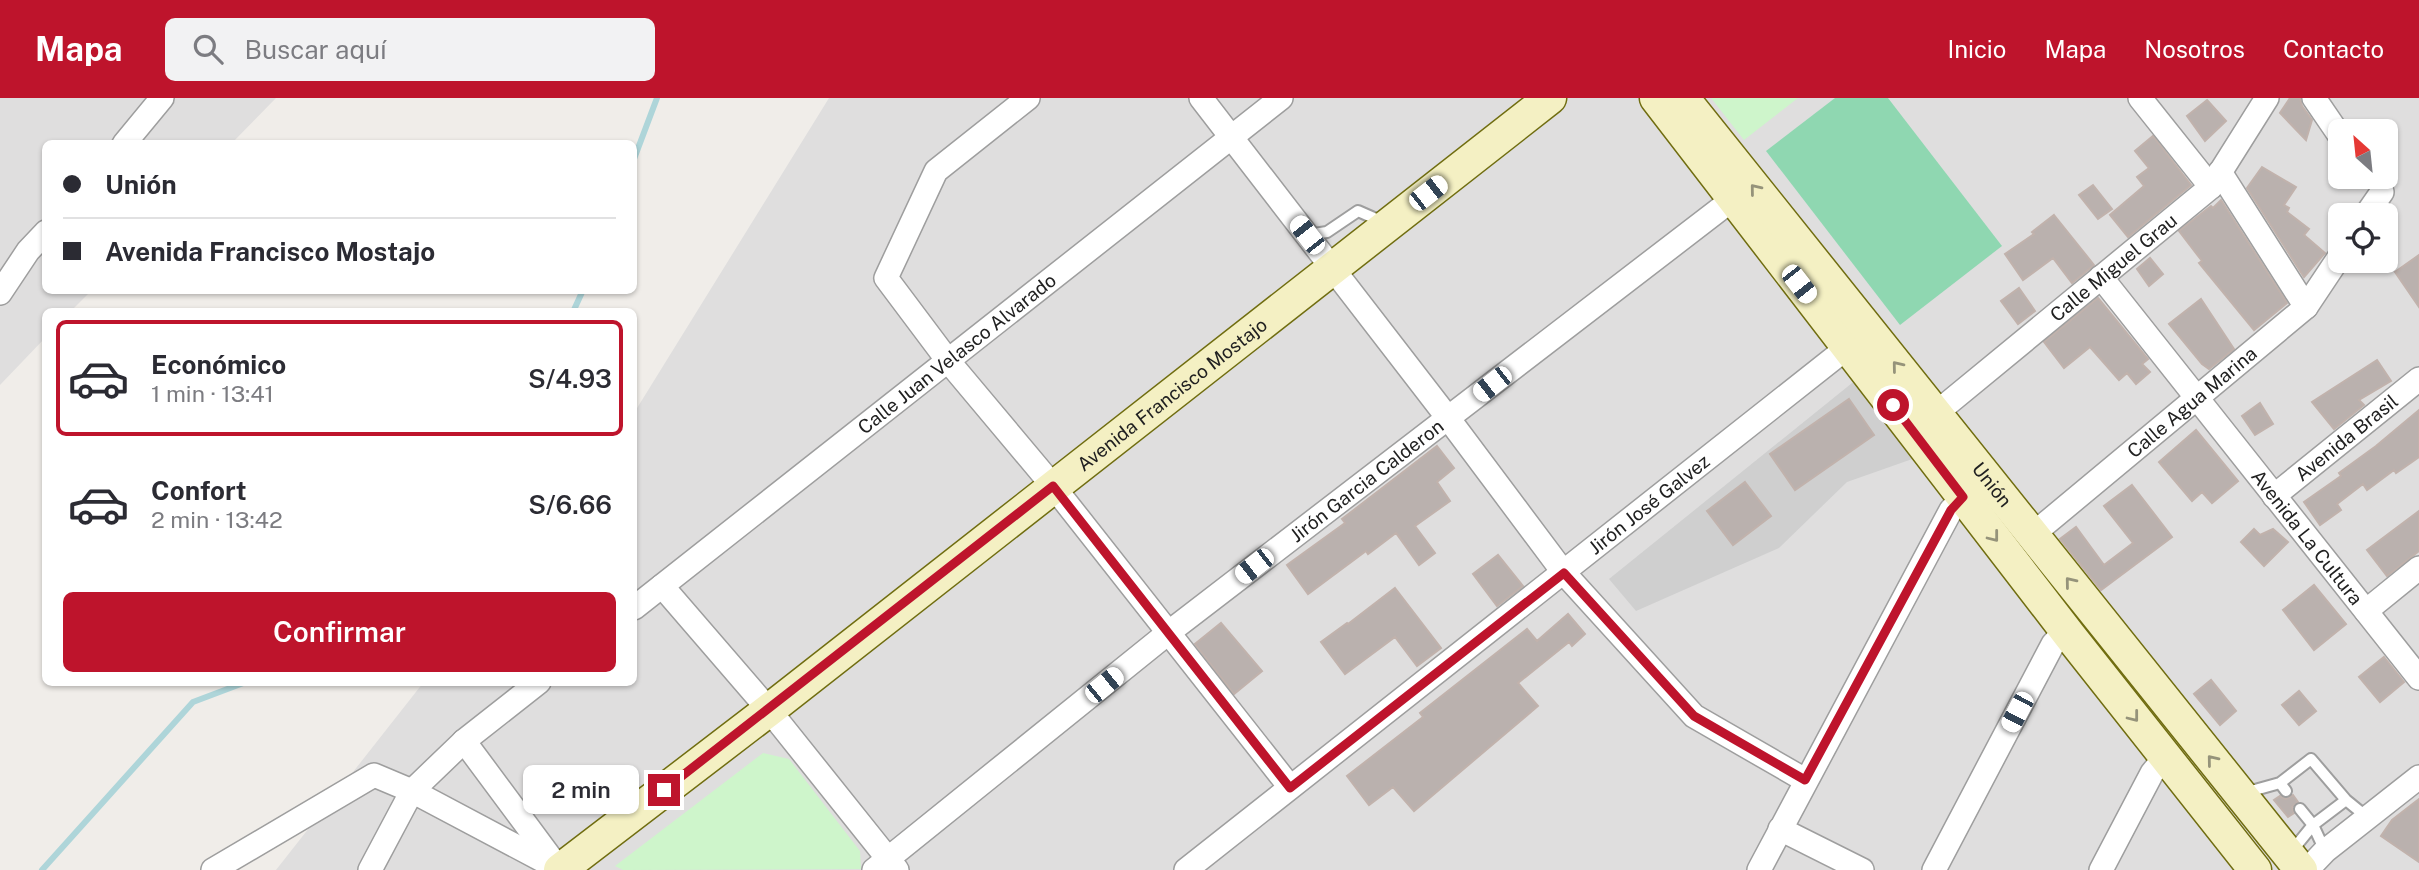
<!DOCTYPE html>
<html lang="es">
<head>
<meta charset="utf-8">
<style>
  :root { --surface:#fff; --page:#f2f2f3; --text:#2b2b33; --muted:#7c7c81; --line:#e1e1e2; --accent:#be142c }
  body { margin:0; font-family:"Public Sans",sans-serif; background:var(--page); color:var(--text); height:100vh; display:flex; flex-direction:column; font-size:26px; white-space:nowrap }
  * { box-sizing:border-box; margin:0 }
  p { font-size:23px; color:var(--muted) }
  .icon { flex:none; width:38px; height:38px; fill:none; stroke:currentColor; stroke-width:2; stroke-linecap:round; stroke-linejoin:round }
  .map { position:relative; flex:1; overflow:hidden }
  .side { position:absolute; left:42px; top:210px; width:595px; height:378px; display:flex; flex-direction:column; background:var(--surface); border-radius:10px; box-shadow:0 2px 5px #0004 }
  .side>* { flex:none }
  .top-card { position:absolute; left:42px; top:42px; width:595px; height:154px; border-radius:10px; box-shadow:0 2px 5px #0004; display:grid; align-content:center; height:154px; padding:0 21px; background:var(--surface) }
  .needle { width:46px; rotate:333deg }
  .controls { position:absolute; left:2328px; top:21px; display:grid; gap:14px }
  .controls a { display:grid; place-items:center; width:70px; height:70px; border-radius:10px; background:var(--surface); box-shadow:0 2px 5px #0004; font-size:35px }
  .end { position:absolute; width:32px; height:32px; margin:-16px; border:9px solid #be142c; background:#fff; box-shadow:0 0 0 4px #fff }
  .from { border-radius:50% }
  .bubble { position:absolute; height:49px; border-radius:10px; background:var(--surface); box-shadow:0 2px 5px #0004; font-size:23px; font-weight:600; line-height:49px; text-align:center }
  .car { position:absolute; width:21px; height:42px; margin:-21px -10px; border-radius:9px; box-shadow:0 0 5px 2px #0007; background:linear-gradient(#fff 24%,#345 0 40%,#fff 0 76%,#345 0 86%,#fff 0) }
  .top-card b { display:flex; align-items:center; gap:24px; height:66px; font-size:26px }
  .top-card b+b { border-top:2px solid var(--line) }
  .top-card i { width:18px; height:18px; background:var(--text) }
  ul { padding:12px 0 0; list-style:none }
  li { display:flex; align-items:center; gap:21px; height:116px; margin:0 14px 10px; padding:0 7px; border:4px solid transparent; border-radius:10px }
  li div { flex:1 }
  li b { display:block; font-size:26px }
  li em { font-style:normal; font-weight:600 }
  li.current { border-color:var(--accent) }
  li>.icon { width:63px; height:63px; stroke-width:1.5 }
  .primary-button { display:flex; gap:14px; margin-top:auto; padding:14px 21px }
  .primary-button a { flex:1; height:80px; border-radius:10px; background:var(--accent); color:#fff; font-size:28px; font-weight:600; line-height:80px; text-align:center }
  header { display:flex; align-items:center; gap:42px; box-sizing:border-box; height:98px; padding:0 35px; background:var(--accent); color:#fff }
  header strong { font-size:33px }
  nav { display:flex; gap:38px; margin-inline-start:auto; font-size:24px }
  .search { width:490px; height:63px; background:var(--page); display:flex; align-items:center; gap:18px; box-sizing:border-box; padding:0 24px; border-radius:10px; color:var(--muted); font-size:26px }
  .map>svg:first-child { display:block }
</style>
</head>
<body>
<header>
<strong>Mapa</strong>
<div class="search"><svg class="icon" aria-label="search" viewBox="0 0 24 24"><circle cx="10" cy="10" r="6"/><path d="M15 15l6 6"/></svg>Buscar aquí</div>
<nav><a>Inicio</a><a>Mapa</a><a>Nosotros</a><a>Contacto</a></nav>
</header>
<div class="map">
<svg width="2419" height="772" viewBox="0 0 2419 772">
  <rect width="100%" height="100%" fill="#f0ede9"/>
  <!-- residential -->
  <path fill="#dfdede" fill-rule="evenodd" d="M0 0H276L232 45 46 46V192L91 193 71 213 46 214 45 240 0 287Z
    M829 0H2419V772H276L423 585 634 584V315ZM2340 33H2385V79H2340ZM2340 117H2385V163H2340Z"/>
  <!-- religious -->
  <path fill="#cfcfcf" d="M1857 281 1918 359 1847 384 1779 450 1636 513 1609 481Z"/>
  <!-- park -->
  <path fill="#cef5cb" d="M1711 0H1798L1744 42Z
    M763 655 789 661 860 753 861 771 623 772 615 768Z"/>
  <!-- pitch -->
  <path fill="#8fd7b1" d="M1835 0H1888L2002 148 1900 227 1766 53Z"/>
  <g fill="none" stroke-linecap="round" stroke-linejoin="round">
    <!-- stream -->
    <path stroke="#aed5d9" stroke-width="6" d="M634 61 657 0
      M573 214 583 192
      M42 772 193 604 246 584"/>
  </g>
  <!-- building -->
  <path fill="#bab1ae" stroke="#c1b2ac" stroke-width="2" d="M2290 0H2300L2302 8 2312 22 2306 42 2280 15Z
    M2207 2 2226 23 2205 43 2187 18Z
    M2153 38 2191 87 2128 139 2110 117 2144 88 2137 79 2149 70 2135 53Z
    M2262 69 2296 89 2284 107 2289 110 2287 114 2309 131 2304 137 2325 155 2304 179 2247 90Z
    M2093 87 2112 111 2098 121 2079 97Z
    M2221 102 2287 205 2254 232 2199 165 2202 163 2179 133 2211 108 2213 110Z
    M2054 117 2094 167 2072 185 2053 160 2023 182 2005 156 2034 136 2032 134Z
    M2419 157V209L2395 174Z
    M2150 160 2163 176 2149 188 2137 171Z
    M2019 190 2035 213 2018 226 2001 203Z
    M2098 200 2148 261 2142 266 2150 274 2136 286 2127 275 2119 282 2090 249 2064 270 2044 244Z
    M2201 201 2234 251 2209 271 2202 266 2169 226Z
    M2377 262 2391 283 2359 302 2364 307 2334 331 2312 304Z
    M1849 301 1874 337 1795 392 1770 356Z
    M2260 305 2273 326 2255 337 2242 318Z
    M2419 312V359L2396 375 2394 372 2367 392 2363 386 2337 406 2341 412 2320 427 2304 404 2341 378 2339 375 2376 348Z
    M2196 332 2238 383 2212 405 2202 394 2192 403 2159 364Z
    M1437 348 1454 370 1437 384 1450 403 1415 428 1435 455 1419 467 1396 435 1368 456 1366 453 1308 496 1287 467 1345 425 1342 421Z
    M1745 384 1771 418 1733 447 1707 413Z
    M2132 387 2172 439 2101 492 2060 441 2076 429 2104 467 2133 445 2104 408Z
    M2419 413V453L2387 478 2367 452Z
    M2254 431 2260 437 2273 431 2288 444 2264 468 2241 444Z
    M1498 457 1523 488 1497 508 1473 476Z
    M2314 487 2346 526 2314 552 2283 512Z
    M1395 490 1441 550 1417 568 1395 539 1345 576 1321 544 1347 525 1348 526Z
    M1568 516 1585 536 1572 548 1569 544 1518 585 1538 608 1414 713 1393 689 1369 707 1347 678 1423 619 1420 615 1527 531 1537 543Z
    M1221 525 1262 573 1234 596 1195 546Z
    M2384 559 2404 584 2380 604 2359 579Z
    M2211 582 2236 613 2220 627 2194 596Z
    M2299 593 2316 613 2299 627 2282 607Z
    M2293 697 2298 704 2292 709 2294 715 2288 719 2274 702 2280 698 2286 701Z
    M2419 701V764L2381 738 2392 722Z"/>
  <g fill="none" stroke-linecap="round" stroke-linejoin="round">
    <defs>
      <path id="lane" d="M1307 137 1327 134 1358 113 1383 124
        M2280 685 2311 661 2346 702
        M2244 695 2280 685 2286 693
        M2325 753 2313 727 2346 702 2368 720
        M2291 754 2313 727 2300 711"/>
      <g id="street">
        <path d="M1028 0 936 73 886 180 949 264 1053 388 1290 689"/>
        <path d="M1201 0 1448 320 1564 475 1694 618 1805 682"/>
        <path d="M2140 0 2211 89"/>
        <path d="M2314 0 2340 38"/>
        <path d="M124 46 162 0"/>
        <path d="M2220 74 2306 209"/>
        <path d="M2366 117 2382 94"/>
        <path id="s1" d="M2101 179 2419 580"/>
        <path d="M0 195 28 153 46 134"/>
        <path id="s2" d="M1935 316 2211 89 2267 0"/>
        <path id="s3" d="M2274 398 2419 281"/>
        <path id="s4" d="M2032 437 2306 209 2340 158"/>
        <path d="M662 488 769 612 897 772"/>
        <path id="s5" d="M634 510 1281 0"/>
        <path d="M2366 513 2419 470"/>
        <path d="M464 643 556 767"/>
        <path d="M1780 731 1862 772"/>
        <path d="M213 772 374 677 412 693 561 772"/>
        <path d="M370 772 412 693 464 643 539 584"/>
        <path id="s6" d="M874 772 1168 535 1733 101"/>
        <path id="s7" d="M1186 772 1848 249"/>
        <path d="M1759 772 1951 412 1963 399"/>
        <path d="M1934 772 2053 546 2066 532"/>
        <path d="M2101 772 2152 675 2166 658"/>
        <path d="M2307 772 2325 753 2419 679"/>
      </g>
      <g id="secondary">
        <path d="M1656 0 2070 538 2255 772"/>
        <path id="s8" d="M1683 0 2301 772"/>
        <path id="s9" d="M560 772 769 612 1550 0"/>
      </g>
    </defs>
    <!-- lane casing -->
    <use href="#lane" stroke="#9e9e9e" stroke-width="14"/>
    <!-- street casing -->
    <use href="#street" stroke="#9e9e9e" stroke-width="26"/>
    <!-- secondary casing -->
    <use href="#secondary" stroke="#706d10" stroke-width="35"/>
    <!-- lane -->
    <use href="#lane" stroke="#fff" stroke-width="10"/>
    <!-- street -->
    <use href="#street" stroke="#fff" stroke-width="23"/>
    <!-- secondary -->
    <use href="#secondary" stroke="#f4f0c3" stroke-width="32"/>
  </g>
  <!-- one-way arrows -->
  <defs><path id="oneway-chevron" d="M-2-3.5L2.5 0L-2 3.5" fill="none" stroke-width="1.6" stroke-linecap="round" stroke-linejoin="round" transform="scale(1.75)"/></defs>
  <g stroke="#95937a">
    <use href="#oneway-chevron" transform="translate(1755 91) rotate(-129)"/>
    <use href="#oneway-chevron" transform="translate(1897 268) rotate(-129)"/>
    <use href="#oneway-chevron" transform="translate(1994 439) rotate(52)"/>
    <use href="#oneway-chevron" transform="translate(2070 484) rotate(-129)"/>
    <use href="#oneway-chevron" transform="translate(2134 619) rotate(52)"/>
    <use href="#oneway-chevron" transform="translate(2212 662) rotate(-129)"/>
  </g>
  <g fill="none" stroke-linecap="round" stroke-linejoin="round">
    <!-- route -->
    <path stroke="#be142c" stroke-width="9" d="M664 692 1053 388 1290 690 1564 475 1694 618 1805 682 1951 412 1963 399 1893 307"/>
  </g>
  <g text-anchor="middle" dominant-baseline="central" stroke-width="6" stroke-linejoin="round" paint-order="stroke">
    <!-- street labels -->
    <g font-size="19" fill="#212121" stroke="#fff">
      <text stroke="none"><textPath href="#s2" startOffset="231">Calle Miguel Grau</textPath></text>
      <text stroke="none"><textPath href="#s5" startOffset="411">Calle Juan Velasco Alvarado</textPath></text>
      <text stroke="none"><textPath href="#s9" startOffset="775">Avenida Francisco Mostajo</textPath></text>
      <text stroke="none"><textPath href="#s4" startOffset="208">Calle Agua Marina</textPath></text>
      <text stroke="none"><textPath href="#s3" startOffset="93">Avenida Brasil</textPath></text>
      <text stroke="none"><textPath href="#s6" startOffset="628">Jirón Garcia Calderon</textPath></text>
      <text stroke="none"><textPath href="#s8" startOffset="495">Unión</textPath></text>
      <text stroke="none"><textPath href="#s7" startOffset="590">Jirón José Galvez</textPath></text>
      <text stroke="none"><textPath href="#s1" startOffset="332">Avenida La Cultura</textPath></text>
    </g>
  </g>
</svg>
<div class="controls">
<a><svg class="needle" viewBox="-14 -14 28 28"><path d="M0-13l5 13h-10z" fill="#e53935"/><path d="M0 13l5-13h-10z" fill="#7c7c81"/></svg></a>
<a><svg class="icon" aria-label="locate" viewBox="0 0 24 24"><circle cx="12" cy="12" r="6"/><path d="M12 2v4M12 18v4M2 12h4M18 12h4"/></svg></a>
</div>
<i class="end from" style="left:1893px;top:307px"></i>
<i class="end" style="left:664px;top:692px"></i>
<div class="bubble" style="left:523px;top:667px;width:116px">2 min</div>
<i class="car" style="left:1428px;top:95px;rotate:52deg"></i>
<i class="car" style="left:1307px;top:137px;rotate:322deg"></i>
<i class="car" style="left:1799px;top:186px;rotate:142deg"></i>
<i class="car" style="left:1492px;top:286px;rotate:232deg"></i>
<i class="car" style="left:1254px;top:468px;rotate:232deg"></i>
<i class="car" style="left:1104px;top:587px;rotate:51deg"></i>
<i class="car" style="left:2017px;top:614px;rotate:208deg"></i>
<div class="top-card">
<b><i class="from"></i>Unión</b>
<b><i></i>Avenida Francisco Mostajo</b>
</div>
<section class="side">
<ul>
<li class="current"><svg class="icon" aria-label="car" viewBox="0 0 24 24"><path d="M5 17H2v-5l4-1 3-4h7l3 4 3 1v5h-3M9 17h6M6 11h13"/><circle cx="7" cy="17" r="2"/><circle cx="17" cy="17" r="2"/></svg><div><b>Económico</b><p>1 min · 13:41</p></div><em>S/4.93</em></li>
<li><svg class="icon" aria-label="car" viewBox="0 0 24 24"><path d="M5 17H2v-5l4-1 3-4h7l3 4 3 1v5h-3M9 17h6M6 11h13"/><circle cx="7" cy="17" r="2"/><circle cx="17" cy="17" r="2"/></svg><div><b>Confort</b><p>2 min · 13:42</p></div><em>S/6.66</em></li>
</ul>
<div class="primary-button"><a>Confirmar</a></div>
</section>
</div>
</body>
</html>
